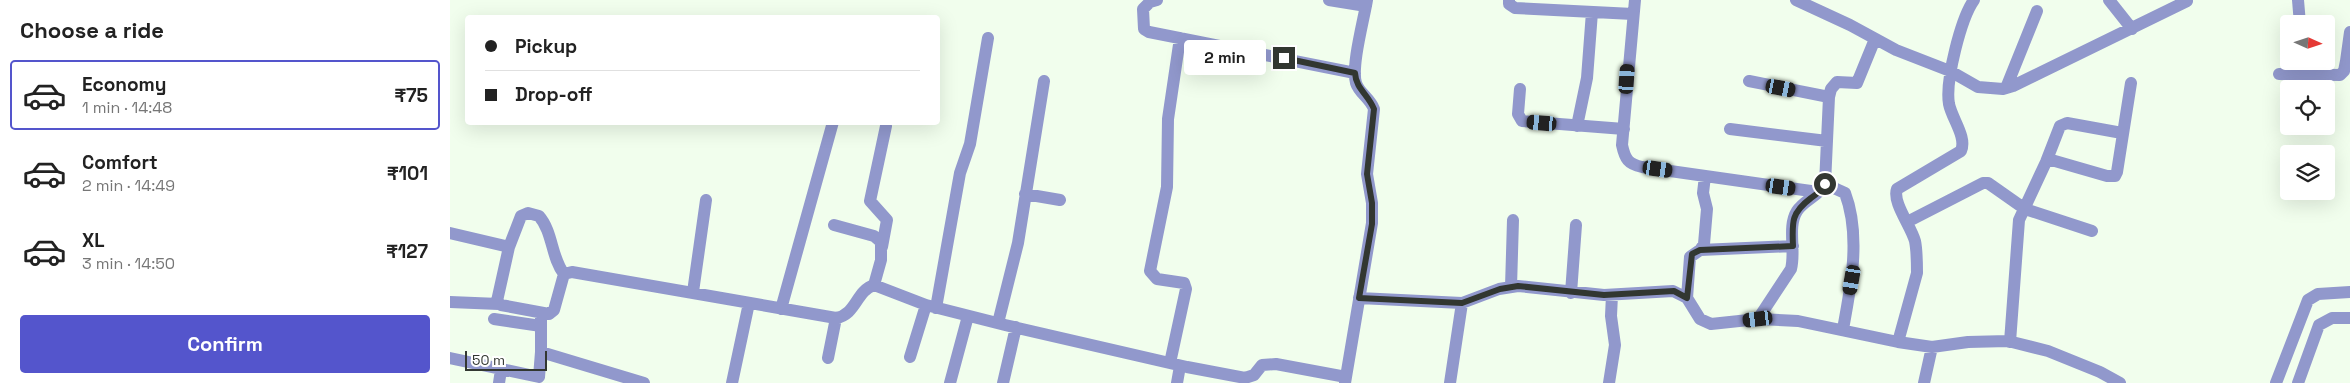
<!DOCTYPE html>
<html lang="en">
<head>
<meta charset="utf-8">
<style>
  :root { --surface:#fff; --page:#f2f2f2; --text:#222; --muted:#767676; --line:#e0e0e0; --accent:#5455cc }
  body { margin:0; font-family:"Space Grotesk",sans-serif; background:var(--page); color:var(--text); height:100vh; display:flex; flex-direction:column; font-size:19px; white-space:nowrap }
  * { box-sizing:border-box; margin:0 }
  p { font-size:16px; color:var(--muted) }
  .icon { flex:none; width:28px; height:28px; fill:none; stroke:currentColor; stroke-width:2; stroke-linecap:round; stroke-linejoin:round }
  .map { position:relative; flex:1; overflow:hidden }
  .side { display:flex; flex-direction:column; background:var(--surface); width:450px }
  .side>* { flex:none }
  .hud { position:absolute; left:15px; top:15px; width:475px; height:110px; border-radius:5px; box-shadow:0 5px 20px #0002; display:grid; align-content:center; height:110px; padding:0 20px; background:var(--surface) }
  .needle { width:32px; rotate:93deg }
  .buttons { position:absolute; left:1830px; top:15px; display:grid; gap:10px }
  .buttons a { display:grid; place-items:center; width:55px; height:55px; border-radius:5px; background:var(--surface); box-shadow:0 5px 20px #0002; font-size:25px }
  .scale { position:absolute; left:15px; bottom:12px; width:82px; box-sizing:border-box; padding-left:5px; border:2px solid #323731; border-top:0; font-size:14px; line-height:18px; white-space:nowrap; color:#323731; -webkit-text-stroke:4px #fff; paint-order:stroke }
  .end { position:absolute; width:22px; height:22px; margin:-11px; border:6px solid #323731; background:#fff; box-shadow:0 0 0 2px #fff }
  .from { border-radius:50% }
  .bubble { position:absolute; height:35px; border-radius:5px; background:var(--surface); box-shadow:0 5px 20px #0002; font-size:16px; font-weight:700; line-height:35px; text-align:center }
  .car { position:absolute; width:15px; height:30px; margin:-15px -8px; border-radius:6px; box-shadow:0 0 4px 1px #0007; background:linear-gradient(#222 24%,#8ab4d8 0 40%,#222 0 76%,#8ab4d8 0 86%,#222 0) }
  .hud b { display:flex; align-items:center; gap:18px; height:48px; font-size:19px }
  .hud b+b { border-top:1px solid var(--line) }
  .hud i { width:12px; height:12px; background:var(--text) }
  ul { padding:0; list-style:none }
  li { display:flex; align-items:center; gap:15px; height:70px; margin:0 10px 8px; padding:0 10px; border:2px solid transparent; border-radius:5px }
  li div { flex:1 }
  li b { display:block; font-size:19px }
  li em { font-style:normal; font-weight:700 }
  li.selected { border-color:var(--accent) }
  li>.icon { width:45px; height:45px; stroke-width:1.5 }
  h2 { padding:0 20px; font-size:22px; line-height:60px }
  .action { display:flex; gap:10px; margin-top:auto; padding:10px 20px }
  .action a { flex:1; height:58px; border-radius:5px; background:var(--accent); color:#fff; font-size:20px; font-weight:700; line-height:58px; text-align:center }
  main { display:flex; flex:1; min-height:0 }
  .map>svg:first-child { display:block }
</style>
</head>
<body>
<main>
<section class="side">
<h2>Choose a ride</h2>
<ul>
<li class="selected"><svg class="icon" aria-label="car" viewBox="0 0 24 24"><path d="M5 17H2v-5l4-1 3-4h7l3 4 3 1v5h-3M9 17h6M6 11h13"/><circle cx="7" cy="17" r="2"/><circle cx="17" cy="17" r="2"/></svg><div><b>Economy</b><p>1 min · 14:48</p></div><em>₹75</em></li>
<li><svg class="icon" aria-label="car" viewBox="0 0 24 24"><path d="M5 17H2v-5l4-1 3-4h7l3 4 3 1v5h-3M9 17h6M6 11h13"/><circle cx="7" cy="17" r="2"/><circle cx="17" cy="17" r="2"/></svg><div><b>Comfort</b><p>2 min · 14:49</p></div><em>₹101</em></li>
<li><svg class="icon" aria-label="car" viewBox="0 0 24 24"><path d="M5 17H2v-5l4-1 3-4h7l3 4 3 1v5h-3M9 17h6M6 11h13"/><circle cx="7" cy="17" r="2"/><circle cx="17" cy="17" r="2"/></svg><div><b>XL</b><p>3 min · 14:50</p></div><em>₹127</em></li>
</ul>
<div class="action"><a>Confirm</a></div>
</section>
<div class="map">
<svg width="1900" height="383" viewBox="0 0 1900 383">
  <rect width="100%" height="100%" fill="#f1feed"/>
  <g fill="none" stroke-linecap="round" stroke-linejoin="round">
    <!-- minor -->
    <path stroke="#9198cc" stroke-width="12" d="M707 0 700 2 693 9 694 29 699 32 905 73
      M879 0 916 6
      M1059 0V4L1065 8 1183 14
      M1185 0 1172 145C1175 159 1178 164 1192 167L1368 192
      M1346 0 1400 25 1446 50 1500 71 1528 87 1553 89 1563 86 1737 1
      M1659 0 1682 29
      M1848 0 1850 24
      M1853 61 1854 75
      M1896 61 1900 32
      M1829 74 1890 75 1894 71 1896 61 1900 62
      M1299 81 1379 97
      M1556 88 1587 11
      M1070 89 1068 114 1072 121 1174 129
      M1127 126 1137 78 1142 12
      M1280 129 1377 141
      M1598 159 1657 176H1665L1667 172 1681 83
      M1375 184 1395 193C1411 235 1401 287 1393 329
      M575 194 610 200
      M1457 222 1533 183H1538L1575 209 1642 231
      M384 225 424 236 431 242V260L424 285
      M0 233 59 247 47 301 51 305 99 314 104 310 114 274 122 272 386 318C406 315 406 291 424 285L476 305 555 325 737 367 795 378 804 375 812 365 826 364 896 377
      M59 247 71 216 78 213 89 216C103 232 101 257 114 274
      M432 247 437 220 420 201 436 126
      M1250 250 1343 246
      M1061 287 1063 220
      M243 292 256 200
      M1121 293 1126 225
      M909 298 1012 303 1049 289 1068 286 1154 295 1223 291 1237 298 1250 319 1261 324 1308 319 1348 321 1448 342 1482 347 1518 342 1558 341 1598 351 1650 372 1670 383
      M1237 298 1240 257 1250 250 1254 244 1257 209 1253 193 1255 176
      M0 302 49 304
      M486 308 510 173 520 144 538 38
      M331 309 383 122
      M91 313V352L194 383
      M44 319 91 326
      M1308 319 1341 269C1346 250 1337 227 1347 211 1354 200 1369 196 1375 184L1379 97 1381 89 1387 82 1407 83 1425 39
      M548 323 568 243 594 81
      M1448 342 1467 273C1467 262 1467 251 1465 241 1461 226 1442 202 1447 189L1511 151C1517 137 1502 119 1499 104 1495 81 1511 18 1524 0
      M1560 342 1569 220 1596 162 1610 126 1617 123 1672 133
      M460 357 476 305
      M0 358 89 377 91 352
      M378 358 386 318
      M720 363 736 289 734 283 707 279 700 271 717 187 718 119 730 38
      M49 383 51 370
      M282 383 299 303
      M500 383 518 316
      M553 383 566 327
      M727 383 730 366
      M895 383 922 223V203L917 174 924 109C920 98 909 93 906 83 901 66 914 19 917 0
      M1000 383 1012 303
      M1159 383 1165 345 1161 316 1162 295
      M1474 383 1482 347
      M1826 383 1858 300 1868 294 1900 292
      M1848 383 1869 325 1882 318H1900"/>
  </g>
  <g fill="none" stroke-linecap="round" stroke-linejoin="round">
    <!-- route -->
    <path stroke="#323731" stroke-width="6" d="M834 58 905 73C906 89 918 94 924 109L917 174 922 203V224L909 298 1012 303 1050 289 1068 286 1154 295 1224 291 1237 298 1242 254 1250 250 1343 246C1342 222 1341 213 1361 198 1367 194 1372 190 1375 184"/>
  </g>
</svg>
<div class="buttons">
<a><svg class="needle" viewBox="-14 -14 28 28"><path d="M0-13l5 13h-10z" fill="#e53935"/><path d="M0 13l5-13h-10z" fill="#767676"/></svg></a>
<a><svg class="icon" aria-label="locate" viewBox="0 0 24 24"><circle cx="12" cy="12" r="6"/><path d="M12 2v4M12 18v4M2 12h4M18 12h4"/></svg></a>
<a><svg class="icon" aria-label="layers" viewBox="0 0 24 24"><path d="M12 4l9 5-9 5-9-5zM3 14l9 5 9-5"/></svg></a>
</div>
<div class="scale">50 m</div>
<i class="end from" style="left:1375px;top:184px"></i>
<i class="end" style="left:834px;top:58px"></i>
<div class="bubble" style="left:734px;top:40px;width:82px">2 min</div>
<i class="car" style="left:1177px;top:79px;rotate:4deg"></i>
<i class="car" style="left:1331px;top:88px;rotate:101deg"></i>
<i class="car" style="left:1092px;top:123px;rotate:275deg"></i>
<i class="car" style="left:1208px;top:169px;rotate:98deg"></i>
<i class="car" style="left:1331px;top:187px;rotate:98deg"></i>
<i class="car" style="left:1402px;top:280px;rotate:190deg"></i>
<i class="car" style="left:1308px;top:319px;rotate:263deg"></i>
<div class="hud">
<b><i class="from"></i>Pickup</b>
<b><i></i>Drop-off</b>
</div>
</div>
</main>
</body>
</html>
